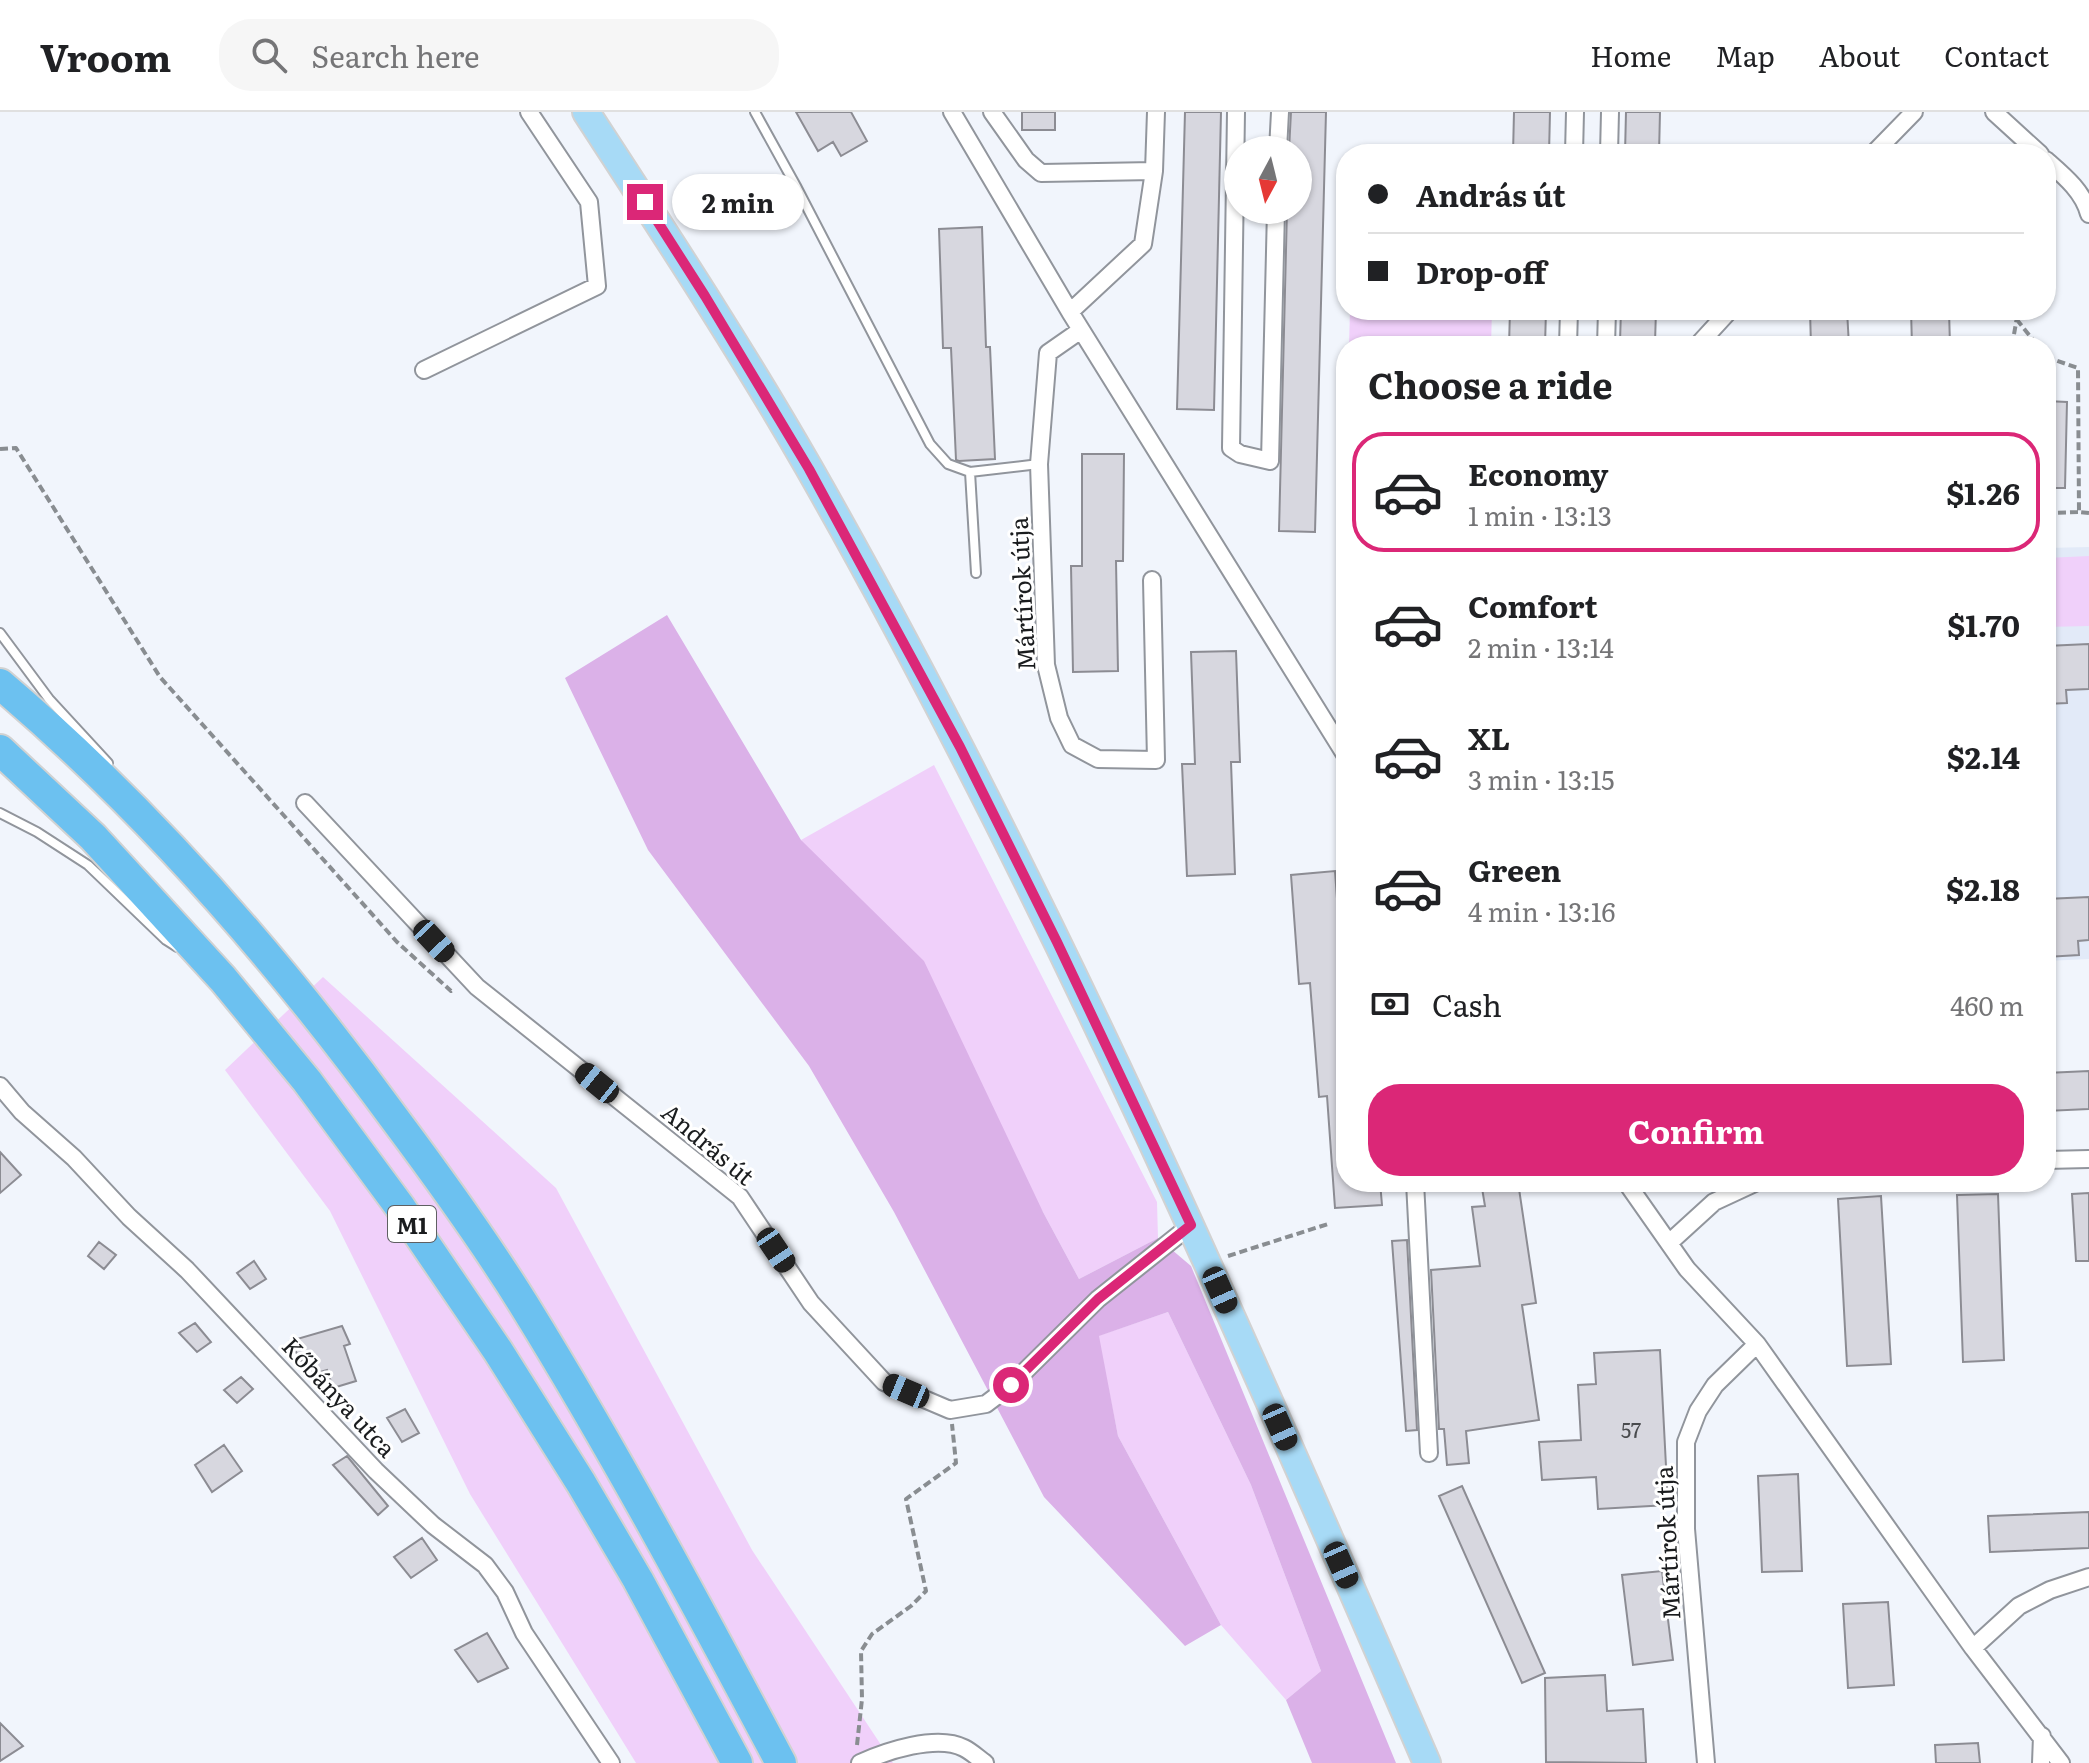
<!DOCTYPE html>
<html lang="en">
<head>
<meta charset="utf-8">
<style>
  :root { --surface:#fff; --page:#f6f6f6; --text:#202124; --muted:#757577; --line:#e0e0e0; --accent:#db2777 }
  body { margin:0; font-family:Literata,serif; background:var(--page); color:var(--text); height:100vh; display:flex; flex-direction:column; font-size:30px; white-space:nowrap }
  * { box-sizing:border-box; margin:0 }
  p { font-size:26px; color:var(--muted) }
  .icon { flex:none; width:44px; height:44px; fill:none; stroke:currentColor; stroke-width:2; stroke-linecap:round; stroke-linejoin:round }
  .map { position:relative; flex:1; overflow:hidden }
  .side { position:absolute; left:1336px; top:224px; width:720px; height:856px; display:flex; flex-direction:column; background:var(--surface); border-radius:32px; box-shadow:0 2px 6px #0004 }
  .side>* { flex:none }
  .top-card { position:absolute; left:1336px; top:32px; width:720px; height:176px; border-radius:32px; box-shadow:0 2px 6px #0004; display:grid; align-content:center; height:176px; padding:0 32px; background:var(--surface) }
  .needle { width:52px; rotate:187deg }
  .buttons { position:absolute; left:1224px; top:24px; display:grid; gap:16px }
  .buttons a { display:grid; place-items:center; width:88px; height:88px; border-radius:50%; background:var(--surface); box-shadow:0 2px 6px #0004; font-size:40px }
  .end { position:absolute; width:36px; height:36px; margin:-18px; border:10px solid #db2777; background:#fff; box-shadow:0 0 0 4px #fff }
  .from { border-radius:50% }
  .bubble { position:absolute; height:56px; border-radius:28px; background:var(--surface); box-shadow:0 2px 6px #0004; font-size:26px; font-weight:700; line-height:56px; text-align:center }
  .car { position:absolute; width:24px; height:48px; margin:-24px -12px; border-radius:10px; box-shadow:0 0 6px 2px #0007; background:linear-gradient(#222 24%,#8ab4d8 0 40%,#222 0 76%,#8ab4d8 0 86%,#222 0) }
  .top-card b { display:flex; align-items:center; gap:28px; height:76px; font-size:30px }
  .top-card b+b { border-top:2px solid var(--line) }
  .top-card i { width:20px; height:20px; background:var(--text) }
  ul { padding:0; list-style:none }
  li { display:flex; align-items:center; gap:24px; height:120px; margin:0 16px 12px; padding:0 16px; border:4px solid transparent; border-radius:32px }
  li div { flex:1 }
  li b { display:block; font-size:30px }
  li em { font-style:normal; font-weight:700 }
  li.on { border-color:var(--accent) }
  li>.icon { width:72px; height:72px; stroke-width:1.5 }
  h2 { padding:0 32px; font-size:36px; line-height:96px }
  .pay { display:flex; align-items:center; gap:20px; height:88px; padding:0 32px; font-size:30px }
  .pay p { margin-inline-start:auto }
  .cta { display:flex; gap:16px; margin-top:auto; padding:16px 32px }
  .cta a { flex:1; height:92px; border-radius:32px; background:var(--accent); color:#fff; font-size:32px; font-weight:700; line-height:92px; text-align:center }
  header { display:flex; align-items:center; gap:48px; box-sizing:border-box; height:112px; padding:0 40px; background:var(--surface); border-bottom:2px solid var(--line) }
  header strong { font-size:38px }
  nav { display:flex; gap:44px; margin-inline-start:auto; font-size:28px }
  .search { width:560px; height:72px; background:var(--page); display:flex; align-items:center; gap:20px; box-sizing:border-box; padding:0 28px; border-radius:32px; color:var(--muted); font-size:30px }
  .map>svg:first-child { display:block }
</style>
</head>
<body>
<header>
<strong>Vroom</strong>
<div class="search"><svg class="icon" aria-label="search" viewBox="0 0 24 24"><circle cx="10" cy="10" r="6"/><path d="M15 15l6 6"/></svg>Search here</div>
<nav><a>Home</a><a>Map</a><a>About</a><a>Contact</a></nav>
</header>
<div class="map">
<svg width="2089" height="1651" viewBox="0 0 2089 1651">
  <rect width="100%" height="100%" fill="#f1f5fc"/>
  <!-- built -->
  <path fill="#e2eaf8" d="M2089 435V847L2046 849V436Z"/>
  <!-- green -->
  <path fill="#f0d0fa" d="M1350 198H1492L1491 234H1349Z
    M2089 444V514L2046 515V446Z
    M934 653 1157 1090 1158 1126 1079 1167 1043 1100 801 728Z
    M323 865 556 1076 752 1438 893 1651H636L470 1382 330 1099 225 958Z
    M1168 1200 1251 1373 1321 1559 1286 1588 1221 1513 1118 1324 1098 1224Z"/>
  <!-- forest -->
  <path fill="#dbb1e8" d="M667 503 801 728 924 849 1043 1100 1079 1167 1158 1126 1191 1154 1396 1651H1312L1286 1588 1321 1559 1251 1373 1168 1200 1099 1224 1118 1324 1221 1513 1185 1534 1044 1385 894 1100 809 954 648 738 565 566Z"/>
  <!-- building -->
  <path fill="#d7d7df" stroke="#8c8c93" stroke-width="2" d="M796 0H851L867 29 841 44 833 30 818 39Z
    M1022 0H1055V18H1022Z
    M1185 0H1221L1214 298 1177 297Z
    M1291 0H1326L1315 420 1279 419 1287 98H1298V38H1289Z
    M1514 0H1550L1549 42H1513Z
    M1626 0H1660L1659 42H1625Z
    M982 115 986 235H990L995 347 959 349 956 348 951 236H943L939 117Z
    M1510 198H1546L1545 234H1509Z
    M1621 198H1656L1655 231 1620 230Z
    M1810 198H1847L1849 234H1811Z
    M1911 198H1949L1950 234H1912Z
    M2046 289 2067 290 2065 376H2046Z
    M1082 342H1124L1123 449H1116L1118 559 1073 560 1071 454H1082Z
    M2089 532V577L2066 578 2067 591 2046 592V534Z
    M1236 539 1240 650H1231L1235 762 1187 764 1182 652H1195L1191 540Z
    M1335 759 1343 869 1346 868V1070H1380L1382 1093 1335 1096 1327 984 1319 985 1310 871 1299 872 1291 763Z
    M2089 785V828L2078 829 2079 843 2046 845V787Z
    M2089 959V997L2046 999V961Z
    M0 1040 21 1063 0 1081Z
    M1481 1070H1518L1536 1191 1522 1193 1539 1308 1466 1319 1469 1351 1447 1353 1444 1317H1439L1431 1158 1480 1154 1472 1095 1485 1094Z
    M2089 1081V1149H2076L2072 1082Z
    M1998 1082 2004 1248 1963 1250 1957 1083Z
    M1881 1084 1891 1252 1847 1254 1838 1087Z
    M1407 1128 1417 1318 1406 1319 1392 1129Z
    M99 1130 116 1143 104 1157 88 1144Z
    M254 1149 266 1167 250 1177 237 1161Z
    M195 1211 211 1230 197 1240 179 1221Z
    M342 1214 350 1232 344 1234 356 1269 333 1276 327 1258 313 1262 308 1248 301 1249 290 1229Z
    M1660 1238 1668 1393 1598 1397 1596 1365 1542 1368 1539 1330 1581 1328 1578 1273 1596 1272 1594 1241Z
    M241 1265 253 1277 237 1291 224 1278Z
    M405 1297 419 1321 402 1330 387 1306Z
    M224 1333 242 1359 212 1380 195 1353Z
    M347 1344 388 1394 378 1403 333 1353Z
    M1798 1362 1802 1459 1762 1460 1758 1364Z
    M1462 1374 1545 1561 1522 1571 1439 1384Z
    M2089 1400V1436L1990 1440 1988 1404Z
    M422 1426 437 1448 411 1466 394 1445Z
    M1662 1459 1673 1548 1633 1553 1622 1463Z
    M1888 1490 1894 1573 1848 1576 1843 1492Z
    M487 1521 508 1556 478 1570 455 1538Z
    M1605 1563 1607 1599 1643 1597 1646 1651 1546 1650 1545 1566Z
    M0 1611 23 1634 0 1649Z
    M1978 1631 1980 1651H1936L1935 1633Z"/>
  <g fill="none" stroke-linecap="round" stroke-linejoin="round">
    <defs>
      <path id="lane" d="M755 0 797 76 930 332 948 352 970 360 1039 352
        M970 360 976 461
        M0 521 49 587 108 651
        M0 701 37 720 88 753 166 828 177 835"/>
      <path id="street" d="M952 0 1070 200 1346 644
        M992 0 1026 48 1041 61 1154 59
        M1236 0 1231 336 1240 342 1270 349 1276 98
        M1994 0 2040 42
        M1278 38 1280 0
        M1574 42 1575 0
        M1609 42 1610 0
        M1873 42 1914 0
        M2046 48C2063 63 2083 79 2089 102
        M1070 200 1143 132 1154 59 1156 0
        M1081 218 1048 241 1039 352 1046 553 1059 606 1072 633 1098 647 1156 648 1152 468
        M1568 234 1569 198
        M1606 234 1607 198
        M1697 234 1730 198
        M424 258 597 174 589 90 529 0
        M305 691 477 875 740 1085 811 1191 884 1270 950 1298 986 1292 1011 1273 1098 1187 1191 1113
        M0 974 22 1000 74 1046 129 1105 187 1158 376 1359 433 1413 485 1453 505 1480 524 1521 611 1651
        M2046 1048 2089 1047
        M1415 1070 1429 1341
        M1626 1070 1687 1157 1757 1232 1973 1536 2061 1651
        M1669 1131 1714 1090 1757 1070
        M1973 1536 2019 1494 2050 1478 2089 1465
        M860 1651C886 1639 937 1622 964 1636 972 1640 978 1646 985 1651
        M1706 1651 1686 1417V1330L1698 1299 1715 1273 1757 1232
        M2041 1651 2042 1624"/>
      <path id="primary" d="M586 0C662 117 739 234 809 356 1046 772 1237 1212 1427 1651"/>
      <path id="highway" d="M0 572C151 700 281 851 397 1010 441 1069 485 1130 524 1193 616 1342 699 1497 781 1651
        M0 638 93 725 223 867 307 969 400 1095 498 1239 581 1371 638 1468 737 1651"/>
    </defs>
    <!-- lane casing -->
    <use href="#lane" stroke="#91959c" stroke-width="12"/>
    <!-- street casing -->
    <use href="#street" stroke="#91959c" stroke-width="20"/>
    <!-- primary casing -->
    <use href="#primary" stroke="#d1d2d2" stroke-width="30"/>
    <!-- highway casing -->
    <use href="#highway" stroke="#d1d2d2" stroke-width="34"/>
    <!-- path -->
    <path stroke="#898d91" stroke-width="4" stroke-dasharray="8 4" stroke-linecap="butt" d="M2009 198 2038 234
      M2012 234 2017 205
      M2046 245 2078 256 2079 400 2089 401
      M0 337 16 336 160 565 397 830 451 879 455 878
      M2046 401 2079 400
      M1228 1144 1328 1112
      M857 1633 862 1587 861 1539 872 1522 911 1494 926 1479 906 1387 956 1351 952 1312"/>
    <!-- lane -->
    <use href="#lane" stroke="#fff" stroke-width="8"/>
    <!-- street -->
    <use href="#street" stroke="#fff" stroke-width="16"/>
    <!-- primary -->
    <use href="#primary" stroke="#a7daf6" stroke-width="26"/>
    <!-- highway -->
    <use href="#highway" stroke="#6cc1f0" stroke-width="30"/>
  </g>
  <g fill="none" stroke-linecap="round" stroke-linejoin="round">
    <!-- route -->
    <path stroke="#db2777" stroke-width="10" d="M645 90 705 184 809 357 960 635 1057 830 1191 1113 1098 1187 1011 1273"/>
  </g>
  <g text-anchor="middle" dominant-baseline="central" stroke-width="6" stroke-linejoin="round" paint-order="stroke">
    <!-- number labels -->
    <g font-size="20" fill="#494b4e">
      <text x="1631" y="1317">57</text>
    </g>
    <!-- shield labels -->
    <rect fill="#fff" stroke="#5f6062" stroke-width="2" x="388" y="1094" width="48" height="36" rx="6"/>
    <g font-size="22" font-weight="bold" fill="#1a1c1e">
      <text x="412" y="1112">M1</text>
    </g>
    <!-- street labels -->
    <g font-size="24" fill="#1a1c1e" stroke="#fff">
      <text transform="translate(1021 482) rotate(-93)">Mártírok útja</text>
      <text transform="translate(709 1031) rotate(40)">András út</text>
      <text transform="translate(340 1284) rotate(47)">Kőbánya utca</text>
      <text transform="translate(1666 1431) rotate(-93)">Mártírok útja</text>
    </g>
  </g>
</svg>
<div class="buttons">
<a><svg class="needle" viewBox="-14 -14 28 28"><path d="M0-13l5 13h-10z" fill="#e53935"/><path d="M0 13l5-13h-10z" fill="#757577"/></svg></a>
</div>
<i class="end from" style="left:1011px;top:1273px"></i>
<i class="end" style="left:645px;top:90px"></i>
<div class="bubble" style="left:672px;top:62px;width:132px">2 min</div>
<i class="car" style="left:434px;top:829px;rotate:137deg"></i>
<i class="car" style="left:597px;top:971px;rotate:309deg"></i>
<i class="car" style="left:776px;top:1138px;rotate:146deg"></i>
<i class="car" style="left:1220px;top:1178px;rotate:156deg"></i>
<i class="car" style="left:906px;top:1279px;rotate:293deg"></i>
<i class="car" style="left:1280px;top:1315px;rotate:156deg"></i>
<i class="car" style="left:1341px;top:1453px;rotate:156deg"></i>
<div class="top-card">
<b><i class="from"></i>András út</b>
<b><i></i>Drop-off</b>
</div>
<section class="side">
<h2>Choose a ride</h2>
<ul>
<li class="on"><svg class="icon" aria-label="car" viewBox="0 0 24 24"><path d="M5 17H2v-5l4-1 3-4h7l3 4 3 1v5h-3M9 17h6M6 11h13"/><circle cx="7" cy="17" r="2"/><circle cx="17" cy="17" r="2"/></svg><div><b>Economy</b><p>1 min · 13:13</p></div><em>$1.26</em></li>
<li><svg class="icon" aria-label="car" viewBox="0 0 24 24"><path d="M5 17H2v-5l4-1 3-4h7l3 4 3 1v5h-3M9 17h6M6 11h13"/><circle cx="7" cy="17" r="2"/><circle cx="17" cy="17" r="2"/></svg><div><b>Comfort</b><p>2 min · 13:14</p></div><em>$1.70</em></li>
<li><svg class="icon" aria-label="car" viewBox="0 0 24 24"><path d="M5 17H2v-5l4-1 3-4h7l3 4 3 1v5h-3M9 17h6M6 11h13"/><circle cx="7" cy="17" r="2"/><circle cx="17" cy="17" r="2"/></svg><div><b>XL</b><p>3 min · 13:15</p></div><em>$2.14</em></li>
<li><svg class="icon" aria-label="car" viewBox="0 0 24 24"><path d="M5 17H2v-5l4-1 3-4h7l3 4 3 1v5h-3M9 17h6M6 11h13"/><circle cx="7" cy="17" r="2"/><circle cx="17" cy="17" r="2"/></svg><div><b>Green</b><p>4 min · 13:16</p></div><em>$2.18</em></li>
</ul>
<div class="pay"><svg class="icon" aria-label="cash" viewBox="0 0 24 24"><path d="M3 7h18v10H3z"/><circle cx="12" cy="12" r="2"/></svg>Cash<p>460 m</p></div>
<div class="cta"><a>Confirm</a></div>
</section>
</div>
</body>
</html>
